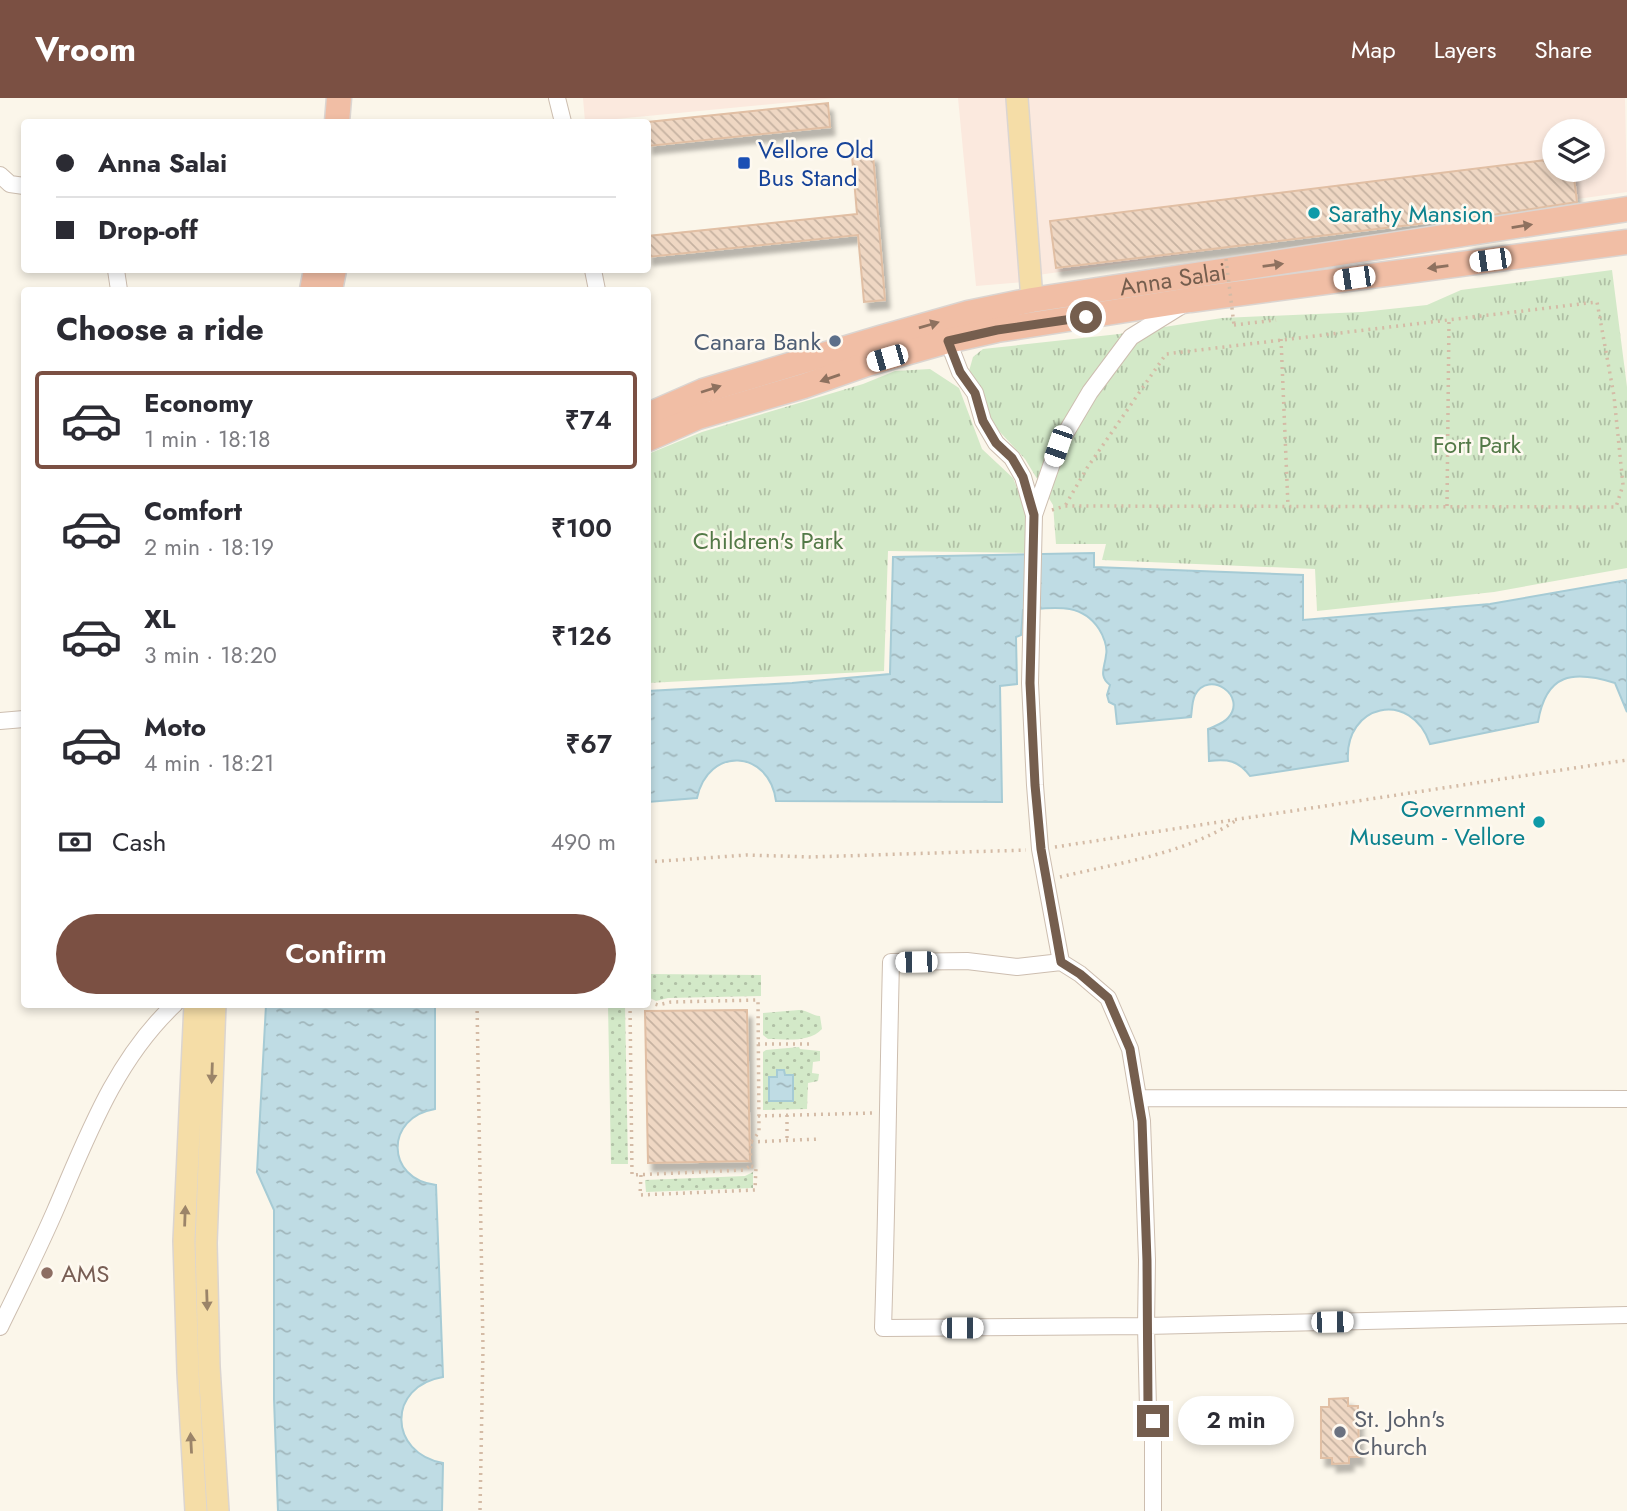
<!DOCTYPE html>
<html lang="en">
<head>
<meta charset="utf-8">
<style>
  :root { --surface:#fff; --page:#f7f7f7; --text:#2b2b33; --muted:#7c7c81; --line:#e1e1e2; --accent:#7b5043 }
  body { margin:0; font-family:Jost,sans-serif; background:var(--page); color:var(--text); height:100vh; display:flex; flex-direction:column; font-size:26px; white-space:nowrap }
  * { box-sizing:border-box; margin:0 }
  p { font-size:23px; color:var(--muted) }
  .icon { flex:none; width:38px; height:38px; fill:none; stroke:currentColor; stroke-width:2; stroke-linecap:round; stroke-linejoin:round }
  .map { position:relative; flex:1; overflow:hidden }
  .details { position:absolute; left:21px; top:189px; width:630px; height:721px; display:flex; flex-direction:column; background:var(--surface); border-radius:7px; box-shadow:0 4px 10px #0003 }
  .details>* { flex:none }
  .top-card { position:absolute; left:21px; top:21px; width:630px; height:154px; border-radius:7px; box-shadow:0 4px 10px #0003; display:grid; align-content:center; height:154px; padding:0 35px; background:var(--surface) }
  .buttons { position:absolute; left:1542px; top:21px; display:grid; gap:14px }
  .buttons a { display:grid; place-items:center; width:63px; height:63px; border-radius:50%; background:var(--surface); box-shadow:0 4px 10px #0003; font-size:35px }
  .end { position:absolute; width:32px; height:32px; margin:-16px; border:9px solid #755e4e; background:#fff; box-shadow:0 0 0 4px #fff }
  .from { border-radius:50% }
  .bubble { position:absolute; height:49px; border-radius:24px; background:var(--surface); box-shadow:0 4px 10px #0003; font-size:23px; font-weight:600; line-height:49px; text-align:center }
  .car { position:absolute; width:21px; height:42px; margin:-21px -10px; border-radius:9px; box-shadow:0 0 5px 2px #0007; background:linear-gradient(#fff 24%,#345 0 40%,#fff 0 76%,#345 0 86%,#fff 0) }
  .top-card b { display:flex; align-items:center; gap:24px; height:66px; font-size:26px }
  .top-card b+b { border-top:2px solid var(--line) }
  .top-card i { width:18px; height:18px; background:var(--text) }
  ul { padding:0; list-style:none }
  li { display:flex; align-items:center; gap:21px; height:98px; margin:0 14px 10px; padding:0 21px; border:4px solid transparent; border-radius:7px }
  li div { flex:1 }
  li b { display:block; font-size:26px }
  li em { font-style:normal; font-weight:600 }
  li.on { border-color:var(--accent) }
  li>.icon { width:63px; height:63px; stroke-width:1.5 }
  h2 { padding:0 35px; font-size:32px; line-height:84px }
  .pay { display:flex; align-items:center; gap:18px; height:77px; padding:0 35px; font-size:26px }
  .pay p { margin-inline-start:auto }
  .button { display:flex; gap:14px; margin-top:auto; padding:14px 35px }
  .button a { flex:1; height:80px; border-radius:42px; background:var(--accent); color:#fff; font-size:28px; font-weight:600; line-height:80px; text-align:center }
  header { display:flex; align-items:center; gap:42px; box-sizing:border-box; height:98px; padding:0 35px; background:var(--accent); color:#fff }
  header strong { font-size:33px }
  nav { display:flex; gap:38px; margin-inline-start:auto; font-size:24px }
  .map>svg:first-child { display:block }
</style>
</head>
<body>
<header>
<strong>Vroom</strong>
<nav><a>Map</a><a>Layers</a><a>Share</a></nav>
</header>
<div class="map">
<svg width="1627" height="1413" viewBox="0 0 1627 1413">
  <defs>
    <pattern id="grass-dots" width="8" height="8" patternUnits="userSpaceOnUse" patternTransform="scale(1.75)"><rect width="8" height="8" fill="#d3e9c8"/><path d="M2 2h.1M6 6h.1" fill="none" stroke="#b0c0a5" stroke-width="1.8" stroke-linecap="round"/></pattern>
    <pattern id="park-tufts" width="24" height="20" patternUnits="userSpaceOnUse" patternTransform="scale(1.75)"><rect width="24" height="20" fill="#d3e9c8"/><path d="M3 7l-1-3M5 7V3M7 7l1-3M15 17l-1-3M17 17v-4M19 17l1-3" fill="none" stroke="#b0c0a5"/></pattern>
    <pattern id="water-ripples" width="26" height="14" patternUnits="userSpaceOnUse" patternTransform="scale(1.75)"><rect width="26" height="14" fill="#bfdce4"/><path d="M2 4q2-2 4 0t4 0M15 11q2-2 4 0t4 0" fill="none" stroke="#a0b6bb"/></pattern>
    <pattern id="building-back-hatch" width="6" height="6" patternUnits="userSpaceOnUse" patternTransform="scale(1.75)"><rect width="6" height="6" fill="#efd7c3"/><path d="M-1 5l2 2M0 0l6 6M5-1l2 2" fill="none" stroke="#c6b2a1"/></pattern>
    <filter id="shadow"><feDropShadow dx="4.5" dy="8" stdDeviation="2" flood-color="#0004"/></filter>
  </defs>
  <rect width="100%" height="100%" fill="#fbf6ea"/>
  <!-- commercial -->
  <path fill="#fbe9de" fill-rule="evenodd" d="M583 0H835L585 24Z
    M958 0H1007L1024 184 976 188Z
    M1025 0H1625L1627 94 1038 177ZM1554 33H1592V72H1554Z"/>
  <!-- grass -->
  <path fill="url(#grass-dots)" fill-rule="evenodd" d="M648 876 761 877V898L668 900 656 903 648 899Z
    M608 907H625L628 1066H611Z
    M799 912C808 912 812 918 820 918L822 931C809 945 786 941 768 941L763 937V915Z
    M799 949 800 951 820 953V963L813 964 812 975 819 976 818 983 808 985 807 1011 763 1012V954L766 952ZM777 973 784 977 769 1002 770 979H778Z
    M753 1074V1090L646 1094 645 1082 745 1078Z"/>
  <!-- park -->
  <path fill="url(#park-tufts)" d="M1612 172 1627 289V470L1494 494 1317 513 1315 471 1102 462 1106 446H1056L1053 407 1025 361 999 333 989 317 969 273 973 259 983 251 1119 236 1222 220 1362 214 1427 207 1461 192Z
    M930 271 959 290 982 351 1013 380 1028 417 1030 455 888 453 884 573 648 585V356L702 334 863 286 895 273Z"/>
  <!-- water -->
  <path fill="url(#water-ripples)" stroke="#a6cbd5" stroke-width="2" d="M1094 455V469L1303 477V522L1490 506 1627 482V614L1615 585C1573 572 1546 575 1538 624L1430 646C1411 591 1344 606 1348 663L1250 678C1238 662 1228 661 1209 663L1208 631C1214 628 1223 626 1228 620 1248 598 1209 571 1195 597 1192 603 1192 612 1191 619L1117 626 1115 607 1109 604 1107 597 1110 587C1098 578 1105 569 1106 557 1108 549 1103 537 1099 531 1081 503 1051 510 1023 512L1021 537 1016 539 1017 586 1000 588 1002 704 776 703C769 651 708 648 697 700L648 704V593L792 585 890 576 893 459Z
    M266 907H435V1011C385 1019 385 1081 436 1087L443 1279C387 1288 388 1355 443 1365L442 1413H278L274 1301V1112L257 1074Z
    M777 972H784L785 977H793V1003H769V979H777Z"/>
  <!-- building -->
  <path fill="url(#building-back-hatch)" stroke="#e1bfa4" stroke-width="2" filter="url(#shadow)" d="M828 5 830 29 648 48V24Z
    M873 56 885 202 864 204 858 137 648 159V138L857 116 852 58Z
    M1554 61V72H1573L1577 104 1492 117 1056 170 1050 123Z
    M747 912 750 1063 648 1065 645 913Z
    M1348 1300V1308H1358L1359 1359H1349V1365L1332 1366V1360H1321V1309H1329V1301Z"/>
  <g fill="none" stroke-linecap="round" stroke-linejoin="round">
    <defs>
      <path id="minor" d="M557 0 563 24
        M0 77 10 86 24 88
        M116 172 119 192
        M593 172 597 192
        M948 243 960 274 975 295 983 323 996 345 1012 360 1023 379 1034 417
        M0 623 24 621
        M1061 864 1080 876 1108 900 1130 951 1142 1023 1147 1162 1146 1228 883 1230C887 1108 888 986 891 864L967 863 1017 869 1061 864 1040 751 1035 687 1030 585 1034 417 1058 348 1090 294 1131 239 1181 208
        M1138 1000 1627 1001
        M0 1229C19 1190 38 1152 55 1113 87 1039 115 962 175 906
        M1153 1413V1323L1148 1311 1146 1228 1627 1217"/>
      <path id="major" d="M1017 0 1032 202
        M195 906 184 1143 188 1274 196 1413
        M215 906 206 1145 209 1269 218 1413"/>
      <g id="highway">
        <path d="M337 24 339 0"/>
        <path d="M312 192 316 172"/>
        <path d="M330 192 334 172"/>
        <path id="s1" d="M648 317 703 293 880 240 968 215 1032 202 1627 111"/>
        <path d="M648 341 698 319 804 288 867 266 948 243 997 232 1190 202 1627 144"/>
      </g>
    </defs>
    <!-- minor casing -->
    <use href="#minor" stroke="#cdbeb0" stroke-width="18"/>
    <!-- major casing -->
    <use href="#major" stroke="#dbd5d1" stroke-width="24"/>
    <!-- highway casing -->
    <use href="#highway" stroke="#dbd5d1" stroke-width="27"/>
    <!-- path -->
    <path stroke="#d4bba6" stroke-width="3.5" stroke-dasharray="2 5" stroke-linecap="butt" d="M1234 227 1276 222
      M1281 241 1288 408
      M1447 408 1449 221
      M1052 412 1065 408 1616 409 1623 387 1614 298 1597 204 1166 256 1087 370 1065 408
      M1055 749 1627 662
      M648 764 747 757 811 759 1026 752
      M1060 779C1118 765 1185 756 1235 723
      M477 906 483 1250 480 1413
      M630 906 632 1077 744 1072 750 1068 751 1044 759 1034 758 902 671 904 658 907 648 904
      M758 946H810
      M787 1017V1042
      M758 1018 874 1015
      M751 1044 819 1041
      M641 1077 640 1097 755 1092 756 1069 750 1068"/>
    <!-- minor -->
    <use href="#minor" stroke="#fff" stroke-width="16"/>
    <!-- major -->
    <use href="#major" stroke="#f5dda7" stroke-width="21"/>
    <!-- highway -->
    <use href="#highway" stroke="#f1bea5" stroke-width="24"/>
    <!-- path-bridge -->
    <path stroke="#d4bba6" stroke-width="3.5" stroke-dasharray="2 5" stroke-linecap="butt" d="M1226 161 1234 227"/>
  </g>
  <!-- one-way arrows -->
  <defs><path id="oneway-solid" d="M-6-.8H1V-3.2L6.5 0L1 3.2V.8H-6Z" transform="scale(1.75)"/></defs>
  <g fill="#8e715f">
    <use href="#oneway-solid" transform="translate(1522 128) rotate(-9)"/>
    <use href="#oneway-solid" transform="translate(1273 167) rotate(-8)"/>
    <use href="#oneway-solid" transform="translate(1438 169) rotate(172)"/>
    <use href="#oneway-solid" transform="translate(929 227) rotate(-16)"/>
    <use href="#oneway-solid" transform="translate(830 280) rotate(161)"/>
    <use href="#oneway-solid" transform="translate(711 291) rotate(-18)"/>
  </g>
  <g fill="#9b8469">
    <use href="#oneway-solid" transform="translate(212 975) rotate(92)"/>
    <use href="#oneway-solid" transform="translate(185 1118) rotate(-88)"/>
    <use href="#oneway-solid" transform="translate(207 1202) rotate(88)"/>
    <use href="#oneway-solid" transform="translate(191 1345) rotate(-93)"/>
  </g>
  <g fill="none" stroke-linecap="round" stroke-linejoin="round">
    <!-- route -->
    <path stroke="#755e4e" stroke-width="9" d="M1086 219 997 232 948 243 960 274 975 295 983 323 996 345 1012 360 1023 379 1034 417 1030 585 1035 687 1041 751 1061 864 1080 876 1108 900 1130 951 1142 1023 1147 1163 1148 1311 1153 1323"/>
  </g>
  <!-- markers -->
  <rect fill="#1a4fb4" stroke="#fef9f0" stroke-width="2.5" x="737" y="58" width="14" height="14" rx="3.5"/>
  <g fill="#0f9aa8" stroke="#fef9f0" stroke-width="2.5">
    <circle cx="1314" cy="115" r="7"/>
    <circle cx="1539" cy="724" r="7"/>
  </g>
  <circle fill="#5c6f8a" stroke="#fef9f0" stroke-width="2.5" cx="835" cy="243" r="7"/>
  <circle fill="#8d6e63" stroke="#fef9f0" stroke-width="2.5" cx="47" cy="1175" r="7"/>
  <circle fill="#6b7280" stroke="#fef9f0" stroke-width="2.5" cx="1340" cy="1334" r="7"/>
  <g text-anchor="middle" dominant-baseline="central" stroke-width="5" stroke-linejoin="round" paint-order="stroke">
    <!-- transit labels -->
    <g font-size="24" fill="#164399" stroke="#fef9f0" text-anchor="start">
      <text x="758" y="51">Vellore Old<tspan x="758" dy="28">Bus Stand</tspan></text>
    </g>
    <!-- culture labels -->
    <g font-size="24" fill="#0d838f" stroke="#fef9f0" text-anchor="start">
      <text x="1328" y="115">Sarathy Mansion</text>
      <text x="1525" y="710" text-anchor="end">Government<tspan x="1525" dy="28">Museum - Vellore</tspan></text>
    </g>
    <!-- street labels -->
    <g font-size="24" fill="#755e4e" stroke="#fef9f0">
      <text stroke="none"><textPath href="#s1" startOffset="544">Anna Salai</textPath></text>
    </g>
    <!-- service labels -->
    <g font-size="24" fill="#4e5e75" stroke="#fef9f0" text-anchor="end">
      <text x="821" y="243">Canara Bank</text>
    </g>
    <!-- park labels -->
    <g font-size="24" fill="#537947" stroke="#fef9f0">
      <text x="1477" y="346">Fort Park</text>
      <text x="768" y="442">Children's Park</text>
    </g>
    <!-- education labels -->
    <g font-size="24" fill="#785e54" stroke="#fef9f0" text-anchor="start">
      <text x="61" y="1175">AMS</text>
    </g>
    <!-- worship labels -->
    <g font-size="24" fill="#5b616d" stroke="#fef9f0" text-anchor="start">
      <text x="1354" y="1320">St. John's<tspan x="1354" dy="28">Church</tspan></text>
    </g>
  </g>
</svg>
<div class="buttons">
<a><svg class="icon" aria-label="layers" viewBox="0 0 24 24"><path d="M12 4l9 5-9 5-9-5zM3 14l9 5 9-5"/></svg></a>
</div>
<i class="end from" style="left:1086px;top:219px"></i>
<i class="end" style="left:1153px;top:1323px"></i>
<div class="bubble" style="left:1178px;top:1298px;width:116px">2 min</div>
<i class="car" style="left:1490px;top:162px;rotate:262deg"></i>
<i class="car" style="left:1354px;top:180px;rotate:262deg"></i>
<i class="car" style="left:887px;top:260px;rotate:254deg"></i>
<i class="car" style="left:1058px;top:348px;rotate:199deg"></i>
<i class="car" style="left:916px;top:864px;rotate:269deg"></i>
<i class="car" style="left:1332px;top:1224px;rotate:89deg"></i>
<i class="car" style="left:962px;top:1230px;rotate:90deg"></i>
<div class="top-card">
<b><i class="from"></i>Anna Salai</b>
<b><i></i>Drop-off</b>
</div>
<section class="details">
<h2>Choose a ride</h2>
<ul>
<li class="on"><svg class="icon" aria-label="car" viewBox="0 0 24 24"><path d="M5 17H2v-5l4-1 3-4h7l3 4 3 1v5h-3M9 17h6M6 11h13"/><circle cx="7" cy="17" r="2"/><circle cx="17" cy="17" r="2"/></svg><div><b>Economy</b><p>1 min · 18:18</p></div><em>₹74</em></li>
<li><svg class="icon" aria-label="car" viewBox="0 0 24 24"><path d="M5 17H2v-5l4-1 3-4h7l3 4 3 1v5h-3M9 17h6M6 11h13"/><circle cx="7" cy="17" r="2"/><circle cx="17" cy="17" r="2"/></svg><div><b>Comfort</b><p>2 min · 18:19</p></div><em>₹100</em></li>
<li><svg class="icon" aria-label="car" viewBox="0 0 24 24"><path d="M5 17H2v-5l4-1 3-4h7l3 4 3 1v5h-3M9 17h6M6 11h13"/><circle cx="7" cy="17" r="2"/><circle cx="17" cy="17" r="2"/></svg><div><b>XL</b><p>3 min · 18:20</p></div><em>₹126</em></li>
<li><svg class="icon" aria-label="car" viewBox="0 0 24 24"><path d="M5 17H2v-5l4-1 3-4h7l3 4 3 1v5h-3M9 17h6M6 11h13"/><circle cx="7" cy="17" r="2"/><circle cx="17" cy="17" r="2"/></svg><div><b>Moto</b><p>4 min · 18:21</p></div><em>₹67</em></li>
</ul>
<div class="pay"><svg class="icon" aria-label="cash" viewBox="0 0 24 24"><path d="M3 7h18v10H3z"/><circle cx="12" cy="12" r="2"/></svg>Cash<p>490 m</p></div>
<div class="button"><a>Confirm</a></div>
</section>
</div>
</body>
</html>
